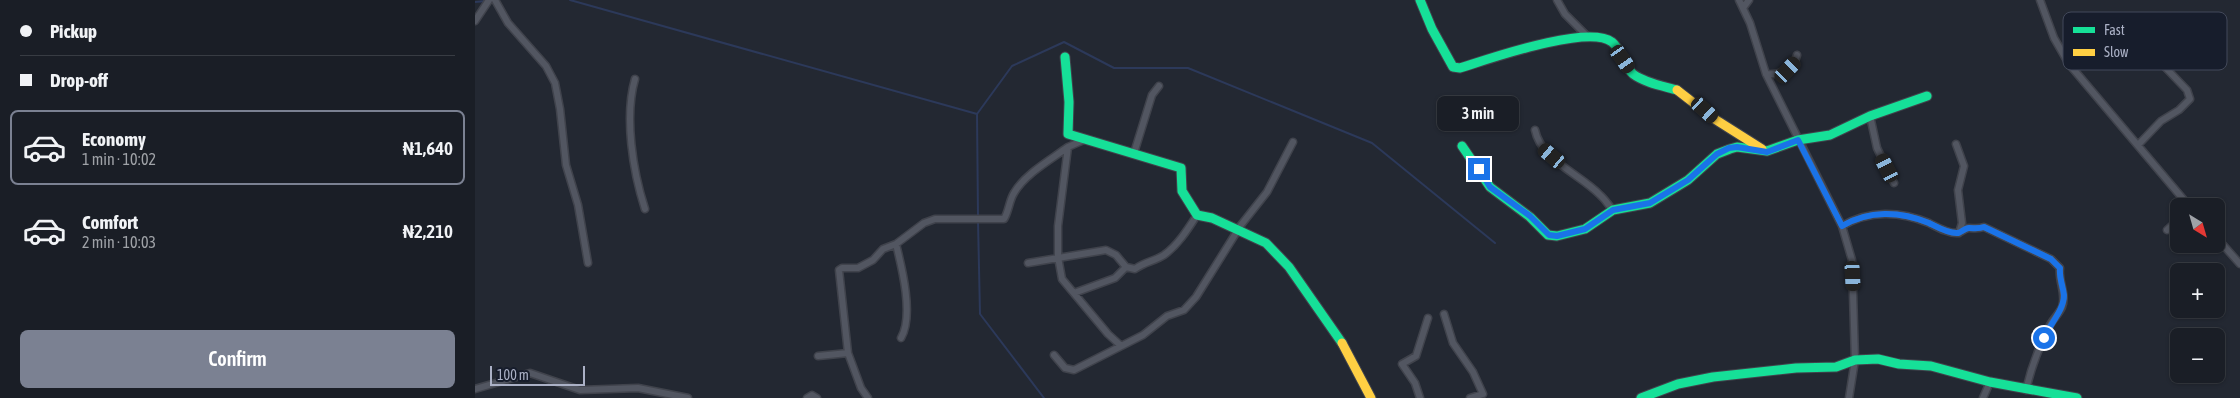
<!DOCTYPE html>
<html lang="en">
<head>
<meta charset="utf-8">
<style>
  :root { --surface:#1a1e26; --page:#23272e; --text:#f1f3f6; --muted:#9fa2a7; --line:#383c43; --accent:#7b8192 }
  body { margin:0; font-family:"Asap Condensed",sans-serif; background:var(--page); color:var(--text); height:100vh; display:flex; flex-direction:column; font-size:19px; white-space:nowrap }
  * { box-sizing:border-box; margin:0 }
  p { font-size:16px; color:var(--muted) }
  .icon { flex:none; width:28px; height:28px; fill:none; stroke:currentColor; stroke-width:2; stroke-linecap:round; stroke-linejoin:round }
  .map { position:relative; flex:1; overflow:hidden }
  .details { display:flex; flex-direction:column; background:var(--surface); width:475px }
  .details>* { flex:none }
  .top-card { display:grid; align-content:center; height:110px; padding:0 20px; background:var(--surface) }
  .needle { width:32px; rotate:143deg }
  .buttons { position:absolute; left:1695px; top:198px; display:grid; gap:10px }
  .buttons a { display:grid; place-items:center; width:55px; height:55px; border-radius:8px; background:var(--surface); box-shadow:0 1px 4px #0004,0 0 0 1px var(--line); font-size:25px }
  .scale { position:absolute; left:15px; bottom:12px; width:95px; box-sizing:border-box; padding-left:5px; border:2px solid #abb1c6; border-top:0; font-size:14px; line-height:18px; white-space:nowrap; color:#abb1c6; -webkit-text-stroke:4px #171d2c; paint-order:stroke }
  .end { position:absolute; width:22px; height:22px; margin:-11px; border:6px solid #1a73e8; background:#fff; box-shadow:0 0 0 2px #fff }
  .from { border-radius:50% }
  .bubble { position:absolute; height:35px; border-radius:8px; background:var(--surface); box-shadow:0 1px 4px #0004,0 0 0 1px var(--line); font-size:16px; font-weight:600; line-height:35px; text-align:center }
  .car { position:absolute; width:15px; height:30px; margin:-15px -8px; border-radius:6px; box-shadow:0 0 4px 1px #0007; background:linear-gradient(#222 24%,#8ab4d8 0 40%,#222 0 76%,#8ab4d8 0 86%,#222 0) }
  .top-card b { display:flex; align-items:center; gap:18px; height:48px; font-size:19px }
  .top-card b+b { border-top:1px solid var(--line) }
  .top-card i { width:12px; height:12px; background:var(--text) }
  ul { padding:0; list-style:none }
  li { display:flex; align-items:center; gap:15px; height:75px; margin:0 10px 8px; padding:0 10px; border:2px solid transparent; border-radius:8px }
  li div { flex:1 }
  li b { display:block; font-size:19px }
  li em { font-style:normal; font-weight:600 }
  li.active { border-color:var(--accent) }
  li>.icon { width:45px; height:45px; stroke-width:1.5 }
  .cta { display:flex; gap:10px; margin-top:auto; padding:10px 20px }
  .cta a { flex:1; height:58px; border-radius:8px; background:var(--accent); color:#fff; font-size:20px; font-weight:600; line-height:58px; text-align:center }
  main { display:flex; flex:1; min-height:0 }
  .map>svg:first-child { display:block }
</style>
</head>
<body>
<main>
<section class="details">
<div class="top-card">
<b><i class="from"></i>Pickup</b>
<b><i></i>Drop-off</b>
</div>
<ul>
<li class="active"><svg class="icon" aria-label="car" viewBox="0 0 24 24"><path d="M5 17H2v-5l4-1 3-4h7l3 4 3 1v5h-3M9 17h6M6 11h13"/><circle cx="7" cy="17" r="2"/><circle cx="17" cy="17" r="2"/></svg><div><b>Economy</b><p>1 min · 10:02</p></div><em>₦1,640</em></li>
<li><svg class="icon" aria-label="car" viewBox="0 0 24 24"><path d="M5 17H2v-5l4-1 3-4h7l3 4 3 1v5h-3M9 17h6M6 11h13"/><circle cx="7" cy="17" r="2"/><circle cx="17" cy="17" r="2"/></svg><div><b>Comfort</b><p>2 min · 10:03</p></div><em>₦2,210</em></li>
</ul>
<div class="cta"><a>Confirm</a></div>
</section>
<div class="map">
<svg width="1765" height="398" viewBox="0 0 1765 398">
  <rect width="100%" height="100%" fill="#232832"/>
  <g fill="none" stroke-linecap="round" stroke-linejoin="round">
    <!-- stream -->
    <path stroke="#2c395a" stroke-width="2" d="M95 0 502 114 537 66 589 42 639 68H713L897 143 1020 243
      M0 2 11 1
      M502 114 503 216
      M503 221 505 314 569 398"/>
    <defs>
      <path id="street" d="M20 0 33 23 71 66 80 83 85 109 91 165 103 205 113 263
        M1082 0 1090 14 1112 36
        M1264 0 1275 23 1291 74 1367 226 1377 260 1380 360 1374 398
        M1565 0 1579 38 1594 64 1714 206
        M1268 8 1274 0
        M0 21 14 0
        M1291 74C1305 75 1319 70 1322 55
        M160 79C149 117 158 172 170 209
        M1395 116 1402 148 1419 183
        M1060 130C1066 160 1105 174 1125 195 1130 199 1133 205 1138 210
        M611 139 593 147 583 226V257L587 279 633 334 645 345
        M1481 144 1489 166 1483 190 1487 223 1484 233
        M1663 145 1686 121 1704 110 1715 99 1712 90 1688 65
        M659 153 677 95 684 86
        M1367 226C1394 210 1425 211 1454 223 1462 227 1474 234 1483 233 1487 232 1490 228 1494 228 1500 228 1503 229 1509 227L1576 259 1585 268C1583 282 1592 294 1587 307 1584 314 1577 320 1574 327 1564 347 1556 368 1551 390
        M1692 230 1704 219
        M1741 237 1765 264
        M421 244C427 268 439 316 426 338
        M553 263 631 250 641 255 651 267 660 269C669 262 680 261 689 255 703 245 713 229 722 215
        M599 293 640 278 651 267
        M969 314 978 343 998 372 1008 394 995 398
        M373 353 386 388 393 398
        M579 355 590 368 599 370 668 335 692 316 709 310 721 297 766 225 792 192 818 142
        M343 356 373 353 364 270 367 268H383L398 260 408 249 421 244 449 223 460 219H529C534 211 534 201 539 193 550 174 575 160 593 147
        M0 389 55 373 105 390 163 388 213 398
        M332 398 337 395 342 398
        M945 398 940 383 927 364 941 356 953 318
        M1508 398 1515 382"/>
      <path id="fast" d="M945 0 957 29 978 67 985 68C1014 59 1113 24 1137 42 1147 50 1149 66 1158 74 1170 83 1188 86 1202 90
        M590 57 594 102 593 134 706 168 707 191 722 215 737 218 791 243 814 267 867 343
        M987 146 1015 187 1055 217 1073 235 1082 236 1110 229 1138 210 1175 203 1213 180 1242 154 1255 149 1262 147 1292 151 1323 140 1355 135 1395 116 1452 96
        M1166 398 1203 384 1238 377 1321 368 1361 367 1380 360 1403 359 1424 364 1456 366 1515 382 1602 398"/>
      <path id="slow" d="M1202 90 1238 118 1287 149
        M867 343 896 398"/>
    </defs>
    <!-- street casing -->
    <use href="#street" stroke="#40434c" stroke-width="9"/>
    <!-- fast casing -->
    <use href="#fast" stroke="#40434c" stroke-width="11"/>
    <!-- slow casing -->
    <use href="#slow" stroke="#40434c" stroke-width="11"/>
    <!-- street -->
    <use href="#street" stroke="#525661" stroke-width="6"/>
    <!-- fast -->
    <use href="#fast" stroke="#16e098" stroke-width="9"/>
    <!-- slow -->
    <use href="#slow" stroke="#ffcf43" stroke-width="9"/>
  </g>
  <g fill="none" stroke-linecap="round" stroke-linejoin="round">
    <!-- route -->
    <path stroke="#1a73e8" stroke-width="6" d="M1004 169 1015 187 1055 216 1074 235 1082 236 1110 229 1138 210 1175 203 1213 180 1242 154 1254 148 1262 147 1292 152 1323 140 1367 226C1394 210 1425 211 1454 223 1462 227 1474 234 1483 233 1487 232 1490 228 1494 228 1500 228 1503 229 1509 227L1576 259 1585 268C1584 278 1588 286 1589 295 1589 310 1575 324 1569 338"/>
  </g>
  <!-- legend -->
  <rect x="1588" y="12" width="164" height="58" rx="8" fill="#171d2c" stroke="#43495a" stroke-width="1"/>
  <rect x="1598" y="27" width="22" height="6" fill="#16e098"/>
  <rect x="1598" y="49" width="22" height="7" fill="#ffcf43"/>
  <g font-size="14" fill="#abb1c6">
    <text x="1629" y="35">Fast</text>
    <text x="1629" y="57">Slow</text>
  </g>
</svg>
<div class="buttons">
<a><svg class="needle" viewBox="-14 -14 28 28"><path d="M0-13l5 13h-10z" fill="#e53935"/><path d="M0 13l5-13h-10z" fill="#9fa2a7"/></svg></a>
<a>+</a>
<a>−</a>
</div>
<div class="scale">100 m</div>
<i class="end from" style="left:1569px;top:338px"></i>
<i class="end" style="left:1004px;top:169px"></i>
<div class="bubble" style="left:962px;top:96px;width:82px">3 min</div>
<i class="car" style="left:1148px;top:59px;rotate:145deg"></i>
<i class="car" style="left:1313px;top:70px;rotate:44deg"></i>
<i class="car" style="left:1230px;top:110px;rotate:132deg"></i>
<i class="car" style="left:1077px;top:156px;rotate:310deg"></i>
<i class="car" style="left:1412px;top:168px;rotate:333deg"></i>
<i class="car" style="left:1378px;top:276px;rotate:177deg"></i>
</div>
</main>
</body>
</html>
